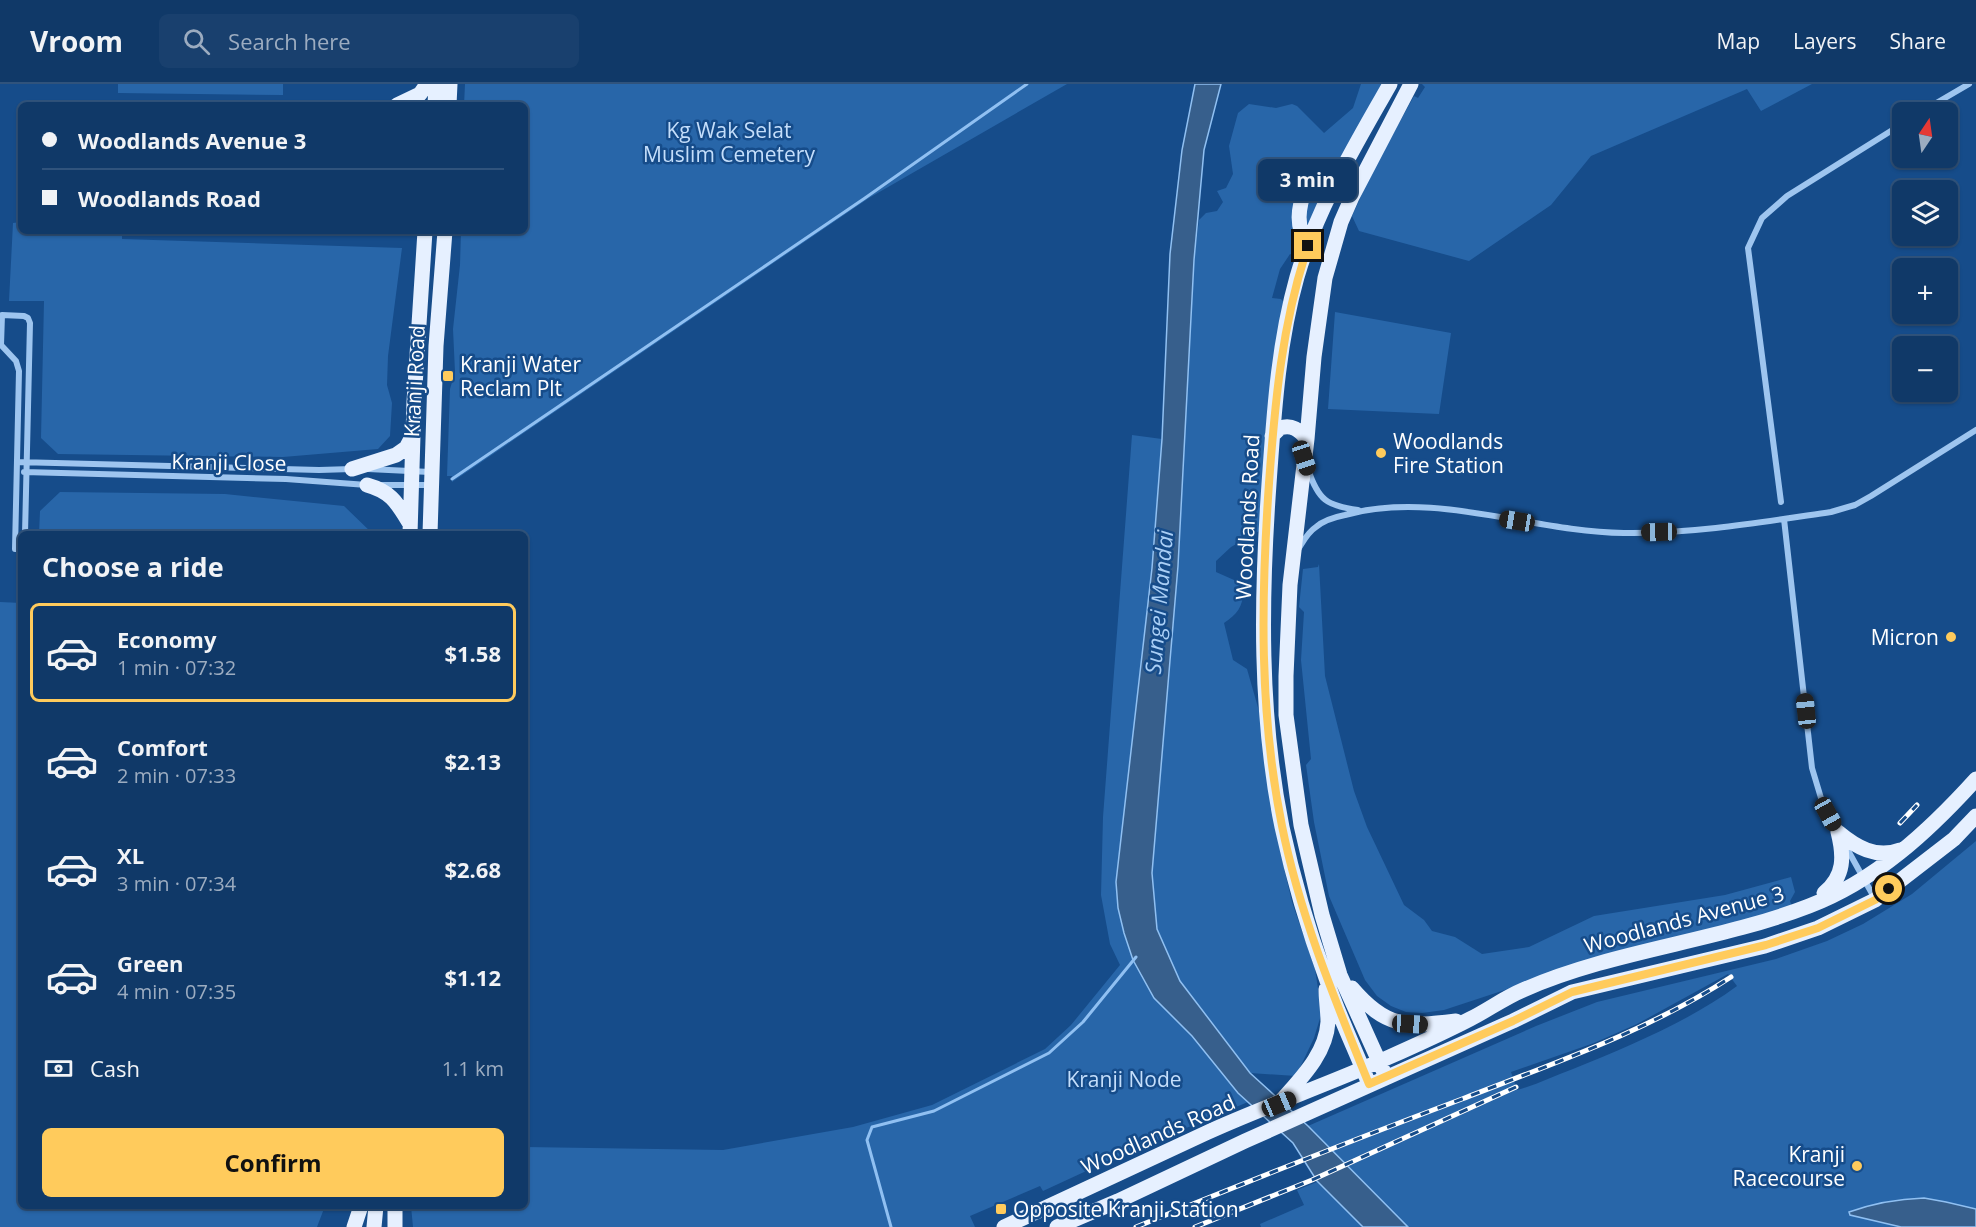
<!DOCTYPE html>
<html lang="en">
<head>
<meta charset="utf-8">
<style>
  :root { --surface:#103968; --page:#19406e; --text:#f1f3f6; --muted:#9cacc0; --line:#30537c; --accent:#ffcb5c }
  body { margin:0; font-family:"Open Sans",sans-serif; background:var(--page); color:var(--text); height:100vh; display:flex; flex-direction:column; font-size:22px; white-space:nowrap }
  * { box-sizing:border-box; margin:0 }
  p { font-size:20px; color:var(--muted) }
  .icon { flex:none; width:33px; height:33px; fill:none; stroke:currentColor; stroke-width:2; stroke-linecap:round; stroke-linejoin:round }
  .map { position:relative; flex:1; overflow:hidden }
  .side { position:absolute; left:18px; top:447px; width:510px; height:678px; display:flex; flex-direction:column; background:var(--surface); border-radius:9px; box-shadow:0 2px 4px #0004,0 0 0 2px var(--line) }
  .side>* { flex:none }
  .top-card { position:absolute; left:18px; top:18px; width:510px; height:132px; border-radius:9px; box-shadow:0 2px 4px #0004,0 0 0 2px var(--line); display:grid; align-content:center; height:132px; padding:0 24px; background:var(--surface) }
  .needle { width:39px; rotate:13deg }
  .tools { position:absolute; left:1892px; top:18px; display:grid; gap:12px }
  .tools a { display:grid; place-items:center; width:66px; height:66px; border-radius:9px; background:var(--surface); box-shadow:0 2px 4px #0004,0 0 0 2px var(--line); font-size:30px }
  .end { position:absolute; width:27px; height:27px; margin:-14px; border:8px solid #ffcb5c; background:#111; box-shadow:0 0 0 3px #111 }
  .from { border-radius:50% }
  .bubble { position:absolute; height:42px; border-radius:9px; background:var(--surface); box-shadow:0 2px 4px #0004,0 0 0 2px var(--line); font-size:20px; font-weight:700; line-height:42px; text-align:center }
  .car { position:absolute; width:18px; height:36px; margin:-18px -9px; border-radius:8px; box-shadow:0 0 4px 2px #0007; background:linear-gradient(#222 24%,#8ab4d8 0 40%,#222 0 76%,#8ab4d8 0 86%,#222 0) }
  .top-card b { display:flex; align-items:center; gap:21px; height:57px; font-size:22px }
  .top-card b+b { border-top:2px solid var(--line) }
  .top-card i { width:15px; height:15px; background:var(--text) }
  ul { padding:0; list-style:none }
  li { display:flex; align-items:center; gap:18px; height:99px; margin:0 12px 9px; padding:0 12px; border:3px solid transparent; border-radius:9px }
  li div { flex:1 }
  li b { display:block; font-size:22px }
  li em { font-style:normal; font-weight:700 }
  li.current { border-color:var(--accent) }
  li>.icon { width:54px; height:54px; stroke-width:1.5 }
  h2 { padding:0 24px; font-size:27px; line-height:72px }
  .pay { display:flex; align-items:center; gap:15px; height:66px; padding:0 24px; font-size:22px }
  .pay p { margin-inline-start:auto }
  .button { display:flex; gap:12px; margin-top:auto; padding:12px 24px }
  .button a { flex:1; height:69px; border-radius:9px; background:var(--accent); color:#111; font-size:24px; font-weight:700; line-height:69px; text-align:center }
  header { display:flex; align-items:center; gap:36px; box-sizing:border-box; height:84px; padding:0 30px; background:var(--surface); border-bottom:2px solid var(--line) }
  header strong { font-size:28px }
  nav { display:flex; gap:33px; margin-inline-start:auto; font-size:21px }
  .search { width:420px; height:54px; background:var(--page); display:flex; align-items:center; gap:15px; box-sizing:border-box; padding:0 21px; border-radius:9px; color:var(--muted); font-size:22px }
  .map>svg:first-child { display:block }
</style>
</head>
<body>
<header>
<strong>Vroom</strong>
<div class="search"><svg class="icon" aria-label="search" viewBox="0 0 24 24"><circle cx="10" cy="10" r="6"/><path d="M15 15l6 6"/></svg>Search here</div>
<nav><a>Map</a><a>Layers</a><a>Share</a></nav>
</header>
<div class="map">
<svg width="1976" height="1143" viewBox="0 0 1976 1143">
  <rect width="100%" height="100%" fill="#164c8a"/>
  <!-- green -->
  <path fill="#2866a9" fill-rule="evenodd" d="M118 0H283V11L118 9Z
    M465 0H1067L869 114 452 398V392H447L450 305 455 288 453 245 460 181 461 147H525V21H464Z
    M1361 0H1384L1301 175 1290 170 1280 185 1272 214 1281 215 1286 221 1261 446 1231 463 1216 477V488L1234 496 1243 504C1244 521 1238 530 1224 539L1233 576 1247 585 1261 634 1280 767 1292 818 1315 885 1319 911 1321 931 1314 954 1296 992 1250 989 1180 897 1157 845 1152 789 1178 482 1194 176 1199 136 1206 129 1217 127 1223 118 1217 107 1226 104 1233 90 1229 62 1238 29 1249 20 1276 24 1292 20 1297 22 1324 49 1353 24Z
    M1422 0H1812L1761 27 1747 5 1591 72 1551 121 1469 177 1359 147 1352 132 1373 86 1414 12 1418 14 1425 3Z
    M21 138V147H122V155L402 164 388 272 387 301 392 319 390 352 378 365 283 373 58 370 41 354 44 217H9L13 139Z
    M1335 228 1451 249 1439 330 1328 325Z
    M1132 351 1162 355 1152 484 1116 798 1118 824 1192 952 1238 1008 1248 1018 1110 1076 1043 1107 1040 1102 970 1132 975 1143H413L411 1122H525V1063L723 1066 853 1043 932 1021 1045 965 1071 941 1120 881 1110 860 1101 811 1103 733Z
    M60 408 225 410 344 422 373 450H39L40 427Z
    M1319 480 1325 592 1354 707 1367 743 1404 821 1424 836 1432 847 1455 853 1482 870 1529 863 1594 832 1725 811 1791 793 1795 808 1790 817 1793 825 1517 902 1444 926 1422 929 1406 928 1391 922 1377 912 1365 896 1329 812 1314 738 1306 681 1311 675 1301 576 1304 528 1299 523 1303 485 1318 483Z
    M0 518 21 519V1122H325L317 1143H0Z
    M1976 757V1143H1408L1308 1042 1536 942 1597 918 1776 875 1827 857 1863 840 1912 810ZM1728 890 1737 902C1688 938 1629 962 1573 985 1554 992 1536 1001 1517 1006L1511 988 1594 959 1637 940Z
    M1317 1098 1363 1143H1261L1260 1140 1304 1121 1297 1106Z"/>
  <!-- water -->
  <path fill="#375f8c" stroke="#90c0f2" stroke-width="1.5" d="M1195 0H1221L1204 66 1194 176 1178 482 1152 789 1157 845 1180 897 1250 989 1308 1042 1408 1143H1363L1317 1097 1293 1059 1238 1009 1192 952 1154 914 1133 876 1124 849 1118 824 1116 798 1152 484 1162 355 1170 170 1182 66Z
    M1924 1114 1946 1118 1976 1125V1143H1901L1850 1131 1849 1128C1874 1119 1897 1115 1924 1114Z"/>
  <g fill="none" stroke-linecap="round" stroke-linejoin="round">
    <!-- stream -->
    <path stroke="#90c0f2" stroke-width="3" d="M452 395 865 114 1027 0
      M891 1143 867 1056 872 1043 934 1027 1049 969 1083 938 1136 873"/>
    <!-- street -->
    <path stroke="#9ec5ef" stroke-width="6" d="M1921 28 1969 0
      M17 378 319 386 352 385
      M368 385 430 388
      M1308 385C1318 416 1327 422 1358 426
      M24 388 286 395 367 401
      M381 401H430
      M1781 418 1748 164 1762 134 1787 112 1902 40
      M1784 435 1812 684 1821 714 1837 747
      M1299 464C1304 456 1308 448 1316 443 1324 436 1335 433 1345 431 1435 406 1532 448 1624 449 1693 450 1763 438 1831 428L1855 421 1871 412 1976 346
      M21 465H15L19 287 16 277 1 261 2 231 24 232 28 234 30 239 25 450
      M1845 761 1875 815"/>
    <!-- primary -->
    <path stroke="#e6f0ff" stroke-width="15" d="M397 21 420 10 427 0
      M435 21 436 0
      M449 21 450 0
      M1306 102C1298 124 1295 142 1308 162
      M1272 352 1280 344C1292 340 1299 346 1307 355
      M352 385 396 371 406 364 413 351
      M367 401C392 408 397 419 410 440
      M410 450 414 318 425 147
      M430 450 436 262 445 147
      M1838 748C1856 763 1876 775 1900 766
      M1824 809C1845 792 1844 772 1838 748
      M1352 904C1386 944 1406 943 1456 937
      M1386 993 1340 891 1322 831 1301 741 1286 631V592L1290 501 1307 355 1314 273 1325 194 1341 138 1352 113 1411 0
      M1369 1000C1355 965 1338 930 1326 894 1308 845 1293 794 1282 743 1259 630 1261 514 1269 400 1274 330 1278 260 1297 193 1317 124 1355 62 1390 0
      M1281 1017C1301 994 1326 970 1328 938 1328 927 1326 916 1326 905
      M354 1143 361 1122
      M374 1143 376 1122
      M395 1143V1122
      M1004 1143C1072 1112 1139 1080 1206 1049 1265 1022 1327 1001 1387 974 1414 962 1443 949 1470 935 1488 926 1504 914 1523 906 1614 866 1716 858 1809 822 1875 797 1929 747 1976 695
      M1057 1143 1118 1117 1245 1057 1513 937 1572 908 1765 862 1818 844 1875 816 1954 755 1976 732"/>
    <defs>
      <path id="rail" d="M1900 739 1917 721
        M1136 1143C1244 1099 1353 1056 1462 1015 1554 979 1648 947 1731 893
        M1195 1143 1312 1096 1516 1003"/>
    </defs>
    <!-- rail casing -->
    <use href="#rail" stroke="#fff" stroke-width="5"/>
    <!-- rail -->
    <use href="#rail" stroke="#164c8a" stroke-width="3" stroke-dasharray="9" stroke-linecap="butt"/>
  </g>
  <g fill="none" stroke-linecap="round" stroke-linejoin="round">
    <!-- route -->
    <path stroke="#ffcb5c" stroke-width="8" d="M1308 162C1282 239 1275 318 1269 399 1261 514 1259 629 1282 742 1300 832 1335 916 1369 1000L1513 937 1572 908 1766 861 1818 844 1875 816 1889 805"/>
  </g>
  <!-- markers -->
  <g fill="#ffcb5c" stroke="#164c8a" stroke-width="2">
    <rect x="442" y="286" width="12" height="12" rx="3"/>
    <circle cx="1381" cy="369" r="6"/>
    <circle cx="1951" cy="553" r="6"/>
    <circle cx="1857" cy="1082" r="6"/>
    <rect x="995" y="1119" width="12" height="12" rx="3"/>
  </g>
  <g text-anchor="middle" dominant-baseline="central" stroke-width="5" stroke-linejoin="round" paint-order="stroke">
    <!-- park labels -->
    <g font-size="21" fill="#c4defb" stroke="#164c8a">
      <text x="729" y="46">Kg Wak Selat<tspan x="729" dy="24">Muslim Cemetery</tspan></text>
      <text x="1124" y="995">Kranji Node</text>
    </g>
    <!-- poi labels -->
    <g font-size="21" fill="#fff" stroke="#164c8a" text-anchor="start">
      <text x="460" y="280">Kranji Water<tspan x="460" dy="24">Reclam Plt</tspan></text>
      <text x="1393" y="357">Woodlands<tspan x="1393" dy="24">Fire Station</tspan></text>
      <text x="1939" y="553" text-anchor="end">Micron</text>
      <text x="1845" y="1070" text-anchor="end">Kranji<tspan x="1845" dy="24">Racecourse</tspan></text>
      <text x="1013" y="1125">Opposite Kranji Station</text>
    </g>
    <!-- street labels -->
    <g font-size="21" fill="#fff" stroke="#164c8a">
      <text transform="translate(414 297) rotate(-87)">Kranji Road</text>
      <text transform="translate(229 378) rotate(1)">Kranji Close</text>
      <text transform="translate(1247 433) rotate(-87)">Woodlands Road</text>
      <text transform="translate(1684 835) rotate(-15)">Woodlands Avenue 3</text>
      <text transform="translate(1158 1050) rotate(-24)">Woodlands Road</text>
    </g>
    <!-- water labels -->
    <g font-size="22" font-style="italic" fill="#aacff6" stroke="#164c8a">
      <text transform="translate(1158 518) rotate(-85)">Sungei Mandai</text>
    </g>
  </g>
</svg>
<div class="tools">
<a><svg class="needle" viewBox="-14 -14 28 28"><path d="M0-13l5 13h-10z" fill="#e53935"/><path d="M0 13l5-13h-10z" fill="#9cacc0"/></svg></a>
<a><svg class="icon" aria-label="layers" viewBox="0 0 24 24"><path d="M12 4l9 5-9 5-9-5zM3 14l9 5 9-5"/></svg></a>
<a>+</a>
<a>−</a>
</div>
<i class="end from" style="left:1889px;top:805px"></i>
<i class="end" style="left:1308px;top:162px"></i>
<div class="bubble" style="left:1258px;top:75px;width:99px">3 min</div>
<i class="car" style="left:1304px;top:374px;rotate:162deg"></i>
<i class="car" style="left:1517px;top:437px;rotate:279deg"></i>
<i class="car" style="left:1659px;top:448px;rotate:269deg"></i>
<i class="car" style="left:1806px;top:627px;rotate:354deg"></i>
<i class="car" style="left:1828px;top:730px;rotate:151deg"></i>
<i class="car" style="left:1410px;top:940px;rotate:93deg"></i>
<i class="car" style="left:1279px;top:1020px;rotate:67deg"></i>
<div class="top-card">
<b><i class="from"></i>Woodlands Avenue 3</b>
<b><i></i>Woodlands Road</b>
</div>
<section class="side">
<h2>Choose a ride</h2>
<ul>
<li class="current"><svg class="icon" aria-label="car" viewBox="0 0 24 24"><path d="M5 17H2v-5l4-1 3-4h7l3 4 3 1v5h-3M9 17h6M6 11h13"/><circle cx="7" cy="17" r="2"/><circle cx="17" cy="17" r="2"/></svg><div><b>Economy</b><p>1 min · 07:32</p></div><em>$1.58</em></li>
<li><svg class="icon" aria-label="car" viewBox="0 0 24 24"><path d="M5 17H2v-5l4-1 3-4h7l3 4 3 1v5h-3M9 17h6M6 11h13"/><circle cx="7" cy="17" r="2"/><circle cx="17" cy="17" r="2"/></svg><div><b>Comfort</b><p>2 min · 07:33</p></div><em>$2.13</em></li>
<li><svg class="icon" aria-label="car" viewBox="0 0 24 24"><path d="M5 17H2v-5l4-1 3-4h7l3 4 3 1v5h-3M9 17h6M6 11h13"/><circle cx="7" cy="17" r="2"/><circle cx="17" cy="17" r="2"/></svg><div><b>XL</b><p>3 min · 07:34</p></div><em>$2.68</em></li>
<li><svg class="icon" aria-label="car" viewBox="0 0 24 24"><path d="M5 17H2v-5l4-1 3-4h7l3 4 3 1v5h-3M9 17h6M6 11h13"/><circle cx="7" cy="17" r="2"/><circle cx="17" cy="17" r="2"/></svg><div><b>Green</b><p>4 min · 07:35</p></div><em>$1.12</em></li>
</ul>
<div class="pay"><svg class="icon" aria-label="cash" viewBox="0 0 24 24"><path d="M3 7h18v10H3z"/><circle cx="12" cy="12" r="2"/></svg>Cash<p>1.1 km</p></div>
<div class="button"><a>Confirm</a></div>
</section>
</div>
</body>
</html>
